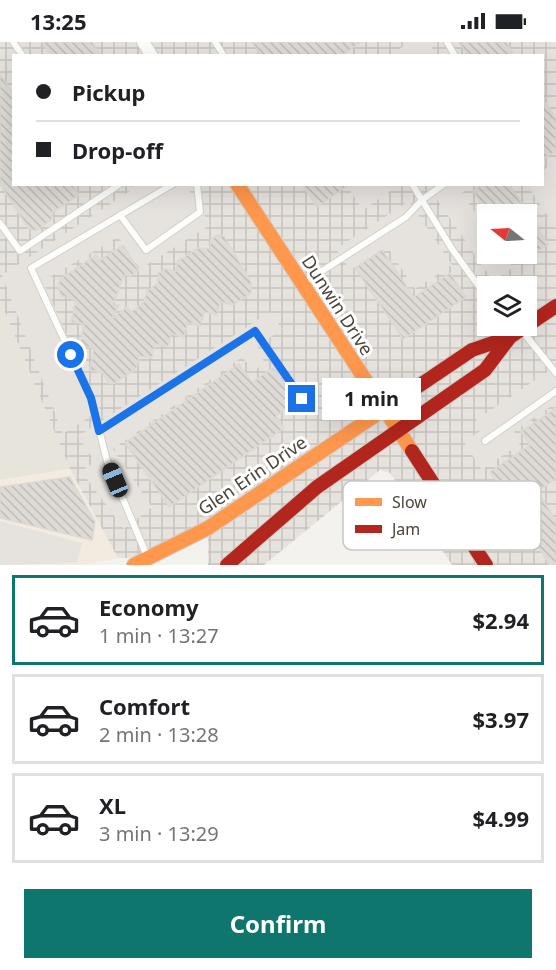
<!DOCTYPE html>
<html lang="en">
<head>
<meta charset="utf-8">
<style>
  :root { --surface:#fff; --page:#f2f2f2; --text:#202124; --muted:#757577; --line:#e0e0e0; --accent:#0f766e }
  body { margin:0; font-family:"Noto Sans",sans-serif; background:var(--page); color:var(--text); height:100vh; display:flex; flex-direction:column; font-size:22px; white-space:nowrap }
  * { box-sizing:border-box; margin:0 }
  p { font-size:20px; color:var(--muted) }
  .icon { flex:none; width:33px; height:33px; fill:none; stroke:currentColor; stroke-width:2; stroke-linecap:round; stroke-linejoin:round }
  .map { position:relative; height:523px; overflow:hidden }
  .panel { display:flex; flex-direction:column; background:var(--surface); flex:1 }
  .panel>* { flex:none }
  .guide { position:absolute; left:12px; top:12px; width:532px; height:132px; border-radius:0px; box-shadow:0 6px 24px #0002; display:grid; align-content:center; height:132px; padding:0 24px; background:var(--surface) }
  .needle { width:39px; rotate:288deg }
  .controls { position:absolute; left:477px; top:162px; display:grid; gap:12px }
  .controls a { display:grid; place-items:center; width:60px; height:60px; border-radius:0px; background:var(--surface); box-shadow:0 6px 24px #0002; font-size:30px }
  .end { position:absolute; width:27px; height:27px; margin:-14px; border:8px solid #1a73e8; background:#fff; box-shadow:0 0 0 3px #fff }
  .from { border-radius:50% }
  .bubble { position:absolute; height:42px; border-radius:0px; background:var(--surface); box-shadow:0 6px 24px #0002; font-size:20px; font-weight:700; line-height:42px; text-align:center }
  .car { position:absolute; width:18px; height:36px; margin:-18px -9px; border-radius:8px; box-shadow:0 0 4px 2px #0007; background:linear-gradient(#222 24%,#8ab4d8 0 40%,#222 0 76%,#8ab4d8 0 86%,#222 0) }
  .guide b { display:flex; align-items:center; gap:21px; height:57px; font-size:22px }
  .guide b+b { border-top:2px solid var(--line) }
  .guide i { width:15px; height:15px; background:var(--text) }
  ul { padding:10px 0 0; list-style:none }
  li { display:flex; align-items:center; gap:18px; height:90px; margin:0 12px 9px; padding:0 12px; border:3px solid var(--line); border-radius:0px }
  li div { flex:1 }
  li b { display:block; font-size:22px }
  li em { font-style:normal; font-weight:700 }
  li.active { border-color:var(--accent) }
  li>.icon { width:54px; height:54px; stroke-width:1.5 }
  .action { display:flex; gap:12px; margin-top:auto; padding:12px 24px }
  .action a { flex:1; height:69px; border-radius:0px; background:var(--accent); color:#fff; font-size:24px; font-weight:700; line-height:69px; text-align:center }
  .status { display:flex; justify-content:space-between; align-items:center; height:42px; padding:0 30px; background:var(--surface); direction:ltr }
  .status svg { height:16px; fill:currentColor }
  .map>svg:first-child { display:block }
</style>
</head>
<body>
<div class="status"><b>13:25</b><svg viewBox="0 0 49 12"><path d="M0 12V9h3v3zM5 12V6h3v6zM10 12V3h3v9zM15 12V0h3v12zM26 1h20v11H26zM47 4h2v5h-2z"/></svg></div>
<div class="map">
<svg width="556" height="523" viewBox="0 0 556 523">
  <defs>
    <pattern id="industrial-grid" width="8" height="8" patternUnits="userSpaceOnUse" patternTransform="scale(1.5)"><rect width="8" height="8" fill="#e6e2de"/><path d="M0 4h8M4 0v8" fill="none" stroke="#c7c3bf"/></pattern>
    <pattern id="building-back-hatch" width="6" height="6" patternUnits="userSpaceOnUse" patternTransform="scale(1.5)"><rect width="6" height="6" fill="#dedbd6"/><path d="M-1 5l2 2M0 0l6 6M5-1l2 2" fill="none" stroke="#c0bdb8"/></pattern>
  </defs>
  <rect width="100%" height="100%" fill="#f4f2ee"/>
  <!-- residential -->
  <path fill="#e7e4dc" d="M0 258 70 427 0 438Z"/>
  <!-- commercial -->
  <path fill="#f3ebdf" d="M70 427 118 516 84 523H0V438Z"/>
  <!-- industrial -->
  <path fill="url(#industrial-grid)" fill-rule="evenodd" d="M0 0H556V523H452L390 431 380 428 264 523H208V486L129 516H118L70 427 0 258ZM14 14H543V142H14ZM488 172H526V212H488ZM488 244H526V284H488Z"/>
  <!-- parking -->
  <path fill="#e6e3df" d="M410 0H428L437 13H390Z
    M556 119V186L527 143 543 142V128Z
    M139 143H186L210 183 140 227 118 195 43 239 100 368 63 392 2 233Z
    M346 143H390L393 147 363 168Z
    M427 143H474L462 151 487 188 488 212H503L513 225 493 239Z
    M409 159 452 223 415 247 387 205 350 228 336 207Z
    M270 270 282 287 258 304 264 320 254 330 242 315 113 407 152 465 124 487 81 429 95 420 78 394Z
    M556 324V361L514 389 521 401 482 428 464 400 482 388 476 378Z
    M0 479 82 501 77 521 0 523Z"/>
  <!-- building -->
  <path fill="url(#building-back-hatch)" stroke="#dcd9d4" stroke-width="1.5" d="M42 0H92L101 14H51Z
    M252 0H361L341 14H261Z
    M459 0H506L515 14H468Z
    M0 32 14 53V142H72L79 153 50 172 53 176 36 189 28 186 0 142Z
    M543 57 556 77V109L543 117Z
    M302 142H350L317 165Z
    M482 142H509L548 202 526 217V172H488L473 149Z
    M218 193 224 194 251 240V251L233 263 220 260 217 273 204 270 201 284 188 281 184 295 171 292 168 305 155 302 152 316 139 314 136 327 113 342 108 341 103 331 90 328 94 306 80 304 84 282 71 280 76 258 61 254 58 245 60 237 96 213 100 218 123 203 139 229 130 234 124 233 113 263H119L112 277 127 265 131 270 144 260 147 249 158 241V231L166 227 175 230 178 219 198 206 210 207 211 197Z
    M382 208 414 255 450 231 466 255 403 297 355 226Z
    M239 322 252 340 273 326 296 360 276 374 284 386 169 465 125 401Z
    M556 366V437L537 449 556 478V523H550L490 430 530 403 521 390Z
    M70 435 95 480 92 498 0 476V445Z"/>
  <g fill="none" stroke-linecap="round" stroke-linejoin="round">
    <defs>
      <path id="lane" d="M13 0 23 14
        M215 0 224 14
        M447 0 455 14
        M412 142 452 207 488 257
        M120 173 146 208 200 170 197 142
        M0 181 20 209 120 142
        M305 240 406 175 422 158 444 142
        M523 290 556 331
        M99 389 255 289 301 358
        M485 399 556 349
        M147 514 107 419 91 356 31 226 173 142"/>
      <path id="street" d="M143 0 152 14"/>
      <path id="slow" d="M237 142 412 409
        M134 523 208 486 392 362"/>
      <path id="jam" d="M392 362 472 308 510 295 556 264
        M412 409 486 523
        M227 523 317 445 485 328 510 295"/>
    </defs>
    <!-- lane casing -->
    <use href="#lane" stroke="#d2d0cb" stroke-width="8"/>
    <!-- street casing -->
    <use href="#street" stroke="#d2d0cb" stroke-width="14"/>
    <!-- slow casing -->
    <use href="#slow" stroke="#d3cfc5" stroke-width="16"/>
    <!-- jam casing -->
    <use href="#jam" stroke="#d3cfc5" stroke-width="16"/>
    <!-- lane -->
    <use href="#lane" stroke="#fdfdfc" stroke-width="6"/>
    <!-- street -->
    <use href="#street" stroke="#fdfdfc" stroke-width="12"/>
    <!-- slow -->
    <use href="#slow" stroke="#ff974d" stroke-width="14"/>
    <!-- jam -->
    <use href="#jam" stroke="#b3261e" stroke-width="14"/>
  </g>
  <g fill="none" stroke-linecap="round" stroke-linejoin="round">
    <!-- route -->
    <path stroke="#1a73e8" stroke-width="8" d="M71 313 91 356 99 389 255 289 302 357"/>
  </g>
  <g text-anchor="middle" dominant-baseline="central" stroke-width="6" stroke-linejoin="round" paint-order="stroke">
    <!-- street labels -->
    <g font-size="18" fill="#4b4439" stroke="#fff">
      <text transform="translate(338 263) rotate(57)">Dunwin Drive</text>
      <text transform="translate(252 433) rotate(-34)">Glen Erin Drive</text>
    </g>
  </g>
  <!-- legend -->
  <rect x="343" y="439" width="198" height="69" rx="9" fill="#fff" stroke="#c9c7c4" stroke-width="1.5"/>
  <rect x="355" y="456" width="27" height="8" fill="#ff974d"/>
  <rect x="355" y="483" width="27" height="8" fill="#b3261e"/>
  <g font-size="16" fill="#4b4439">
    <text x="392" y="466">Slow</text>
    <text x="392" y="493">Jam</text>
  </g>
</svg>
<div class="controls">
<a><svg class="needle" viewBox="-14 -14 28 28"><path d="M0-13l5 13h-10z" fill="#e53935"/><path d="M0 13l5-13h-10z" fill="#757577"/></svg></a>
<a><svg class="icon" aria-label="layers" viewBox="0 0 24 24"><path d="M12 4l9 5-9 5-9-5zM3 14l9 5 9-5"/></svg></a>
</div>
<i class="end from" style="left:71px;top:313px"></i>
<i class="end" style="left:302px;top:357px"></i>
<div class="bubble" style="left:322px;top:336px;width:99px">1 min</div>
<i class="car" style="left:115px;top:438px;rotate:337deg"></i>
<div class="guide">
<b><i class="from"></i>Pickup</b>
<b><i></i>Drop-off</b>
</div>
</div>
<section class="panel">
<ul>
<li class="active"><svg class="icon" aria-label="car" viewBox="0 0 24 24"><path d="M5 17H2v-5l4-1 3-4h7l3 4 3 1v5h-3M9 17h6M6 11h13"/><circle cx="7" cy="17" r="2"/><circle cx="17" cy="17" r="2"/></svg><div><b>Economy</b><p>1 min · 13:27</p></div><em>$2.94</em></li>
<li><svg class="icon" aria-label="car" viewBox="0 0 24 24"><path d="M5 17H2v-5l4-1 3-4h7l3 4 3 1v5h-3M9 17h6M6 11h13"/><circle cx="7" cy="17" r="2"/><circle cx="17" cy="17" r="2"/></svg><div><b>Comfort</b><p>2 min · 13:28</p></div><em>$3.97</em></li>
<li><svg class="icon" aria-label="car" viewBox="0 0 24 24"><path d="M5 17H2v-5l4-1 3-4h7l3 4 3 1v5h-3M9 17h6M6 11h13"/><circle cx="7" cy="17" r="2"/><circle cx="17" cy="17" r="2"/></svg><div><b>XL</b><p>3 min · 13:29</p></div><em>$4.99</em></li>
</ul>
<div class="action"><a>Confirm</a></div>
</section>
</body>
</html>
